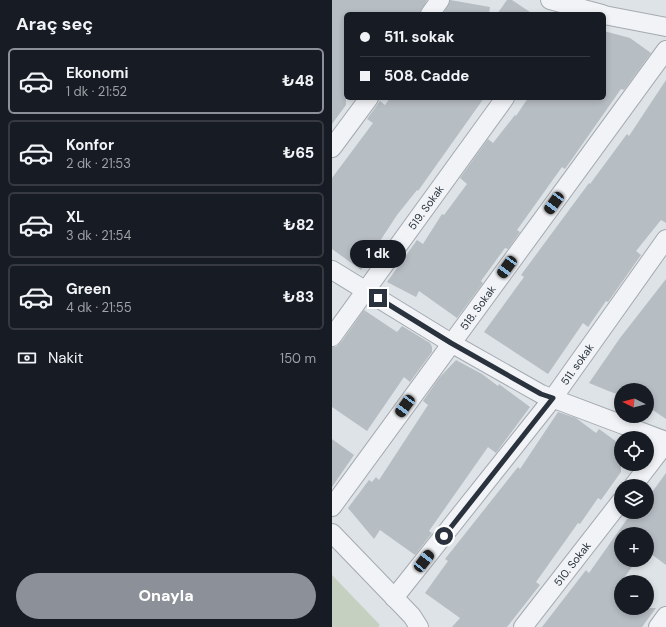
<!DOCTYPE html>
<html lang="tr">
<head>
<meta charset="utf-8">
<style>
  :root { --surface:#171b24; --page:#20242c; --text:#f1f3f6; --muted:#9ea1a6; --line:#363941; --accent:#8c9099 }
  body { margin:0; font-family:"DM Sans",sans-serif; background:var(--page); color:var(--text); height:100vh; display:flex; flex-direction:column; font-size:15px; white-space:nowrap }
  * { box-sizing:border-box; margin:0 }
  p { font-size:13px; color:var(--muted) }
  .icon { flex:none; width:22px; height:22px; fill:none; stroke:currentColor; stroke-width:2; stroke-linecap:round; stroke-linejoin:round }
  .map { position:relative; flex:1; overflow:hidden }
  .drawer { display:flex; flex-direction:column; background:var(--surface); width:332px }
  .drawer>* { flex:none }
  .top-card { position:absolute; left:12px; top:12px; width:262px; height:88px; border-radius:6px; box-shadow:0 2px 6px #0003; display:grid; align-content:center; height:88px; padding:0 16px; background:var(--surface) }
  .needle { width:26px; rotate:276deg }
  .buttons { position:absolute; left:282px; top:383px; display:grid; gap:8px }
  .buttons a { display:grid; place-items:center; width:40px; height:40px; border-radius:50%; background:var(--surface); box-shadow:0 2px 6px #0003; font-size:20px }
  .end { position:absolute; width:18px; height:18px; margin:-9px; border:5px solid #29323d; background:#fff; box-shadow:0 0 0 2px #fff }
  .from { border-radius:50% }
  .bubble { position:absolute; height:28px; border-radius:14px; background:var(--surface); box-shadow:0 2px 6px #0003; font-size:13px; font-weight:800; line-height:28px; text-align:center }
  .car { position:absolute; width:12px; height:24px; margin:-12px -6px; border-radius:5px; box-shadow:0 0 3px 1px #0007; background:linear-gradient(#222 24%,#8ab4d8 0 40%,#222 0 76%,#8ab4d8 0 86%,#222 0) }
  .top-card b { display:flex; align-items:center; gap:14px; height:38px; font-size:15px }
  .top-card b+b { border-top:1px solid var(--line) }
  .top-card i { width:10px; height:10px; background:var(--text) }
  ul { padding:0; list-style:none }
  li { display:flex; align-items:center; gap:12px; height:66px; margin:0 8px 6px; padding:0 8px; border:2px solid var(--line); border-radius:6px }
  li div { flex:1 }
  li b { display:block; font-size:15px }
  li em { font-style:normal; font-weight:800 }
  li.selected { border-color:var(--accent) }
  li>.icon { width:36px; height:36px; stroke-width:1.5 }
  h2 { padding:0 16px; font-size:18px; line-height:48px }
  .pay { display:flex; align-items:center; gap:10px; height:44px; padding:0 16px; font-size:15px }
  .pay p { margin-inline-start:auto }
  .cta { display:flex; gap:8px; margin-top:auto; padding:8px 16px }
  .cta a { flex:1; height:46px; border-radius:24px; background:var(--accent); color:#fff; font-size:16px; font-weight:800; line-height:46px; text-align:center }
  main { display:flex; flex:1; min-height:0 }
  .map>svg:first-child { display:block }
</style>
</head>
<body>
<main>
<section class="drawer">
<h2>Araç seç</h2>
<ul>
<li class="selected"><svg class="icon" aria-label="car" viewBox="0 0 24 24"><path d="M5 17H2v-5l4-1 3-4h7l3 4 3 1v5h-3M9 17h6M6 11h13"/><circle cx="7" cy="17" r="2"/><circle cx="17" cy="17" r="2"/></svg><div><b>Ekonomi</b><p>1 dk · 21:52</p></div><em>₺48</em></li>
<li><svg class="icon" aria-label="car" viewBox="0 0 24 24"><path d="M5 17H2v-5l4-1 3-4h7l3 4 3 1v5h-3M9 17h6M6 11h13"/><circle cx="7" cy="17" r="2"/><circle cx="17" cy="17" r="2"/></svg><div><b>Konfor</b><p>2 dk · 21:53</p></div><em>₺65</em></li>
<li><svg class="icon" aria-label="car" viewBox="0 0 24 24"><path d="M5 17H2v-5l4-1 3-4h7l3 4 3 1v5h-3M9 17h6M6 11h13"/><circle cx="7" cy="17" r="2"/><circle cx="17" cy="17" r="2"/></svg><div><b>XL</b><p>3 dk · 21:54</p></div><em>₺82</em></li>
<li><svg class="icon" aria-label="car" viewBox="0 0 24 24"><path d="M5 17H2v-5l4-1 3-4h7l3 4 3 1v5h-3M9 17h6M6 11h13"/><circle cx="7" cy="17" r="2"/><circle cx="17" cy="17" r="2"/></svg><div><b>Green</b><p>4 dk · 21:55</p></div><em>₺83</em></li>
</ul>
<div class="pay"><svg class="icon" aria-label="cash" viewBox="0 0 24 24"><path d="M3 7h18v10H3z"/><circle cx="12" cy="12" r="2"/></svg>Nakit<p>150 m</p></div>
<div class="cta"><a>Onayla</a></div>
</section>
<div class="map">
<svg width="334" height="627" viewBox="0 0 334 627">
  <rect width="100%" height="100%" fill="#dee3e7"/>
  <!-- green -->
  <path fill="#c6d0c0" d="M0 575 48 625 46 627H0Z"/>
  <!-- building -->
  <path fill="#b6bdc3" d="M0 0H95L88 14H14V105L0 124Z
    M118 0 158 7 157 14H111Z
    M175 0H180L201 14H165Z
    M272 31 298 38 319 53 292 90 289 89 233 169 230 167 185 230 188 232 176 249 173 248 149 281 151 283 125 318 87 291 84 297 55 282 85 240 91 244 110 214 112 215 135 184 128 178 156 139 161 143 183 115 184 116 196 98H272Z
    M334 80V223L329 220 304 251 309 255 276 302 274 301 256 327 251 323 216 374 152 332 192 277 189 275 257 183 258 184 295 134 297 136Z
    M58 98H152L86 191 85 190 65 215 29 270 0 249V178L41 123 35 119 48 101 53 105Z
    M334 279V419L315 406V390H289V396L257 383 288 338Z
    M32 310 65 332 70 326 98 343 100 347V352L78 382 72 377 35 431 0 407V347L5 346 10 341Z
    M124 360 150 374 166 386 167 384 198 407 164 453 156 447 97 531 100 533 83 555 48 530 42 539 16 508 37 480 40 482 44 477 47 480 96 405 91 401 107 378Z
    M226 412 244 418 264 433 267 429 289 445V472L269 500 266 498 248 524 246 523 204 582 208 585 175 627H120L128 618 93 593 116 561 113 559 186 467 188 469Z
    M0 439 22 455 0 487Z
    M334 473V565L315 551V534H289V560H305L289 582V608H324L310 627H210L254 570 257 573 300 512H315V499Z"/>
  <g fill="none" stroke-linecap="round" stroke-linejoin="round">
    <defs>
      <g id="minor">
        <path d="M218 0 270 14"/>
        <path d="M98 14 108 0"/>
        <path d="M272 15 334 27"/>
        <path d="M0 148 37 98"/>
        <path d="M0 270 119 343 209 394 334 441"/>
        <path id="s1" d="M0 337 173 98"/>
        <path d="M301 486 334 443"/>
        <path id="s2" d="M0 507 334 50"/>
        <path d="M0 533 80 616 87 627"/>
        <path id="s3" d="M62 598 221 398 334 239"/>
        <path id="s4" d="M191 627 289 501"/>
        <path d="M326 627 334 616"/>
      </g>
    </defs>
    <!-- minor casing -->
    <use href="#minor" stroke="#a4aab1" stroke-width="20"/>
    <!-- minor -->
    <use href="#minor" stroke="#f1f3f6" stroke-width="18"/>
  </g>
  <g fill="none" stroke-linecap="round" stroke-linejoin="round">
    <!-- route -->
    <path stroke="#29323d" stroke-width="5" d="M46 298 119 343 209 394 221 398 112 536"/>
  </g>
  <g text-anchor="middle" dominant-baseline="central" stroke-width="4" stroke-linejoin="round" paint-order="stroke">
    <!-- street labels -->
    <g font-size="11" fill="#29323d" stroke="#eef1f5">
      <text stroke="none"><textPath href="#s1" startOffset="160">519. Sokak</textPath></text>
      <text stroke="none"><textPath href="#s2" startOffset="247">518. Sokak</textPath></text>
      <text stroke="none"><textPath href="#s3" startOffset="297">511. sokak</textPath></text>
      <text stroke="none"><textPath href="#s4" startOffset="80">510. Sokak</textPath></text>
    </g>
  </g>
</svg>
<div class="buttons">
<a><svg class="needle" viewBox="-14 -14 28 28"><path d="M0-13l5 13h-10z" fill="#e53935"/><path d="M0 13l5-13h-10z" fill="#9ea1a6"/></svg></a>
<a><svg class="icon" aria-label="locate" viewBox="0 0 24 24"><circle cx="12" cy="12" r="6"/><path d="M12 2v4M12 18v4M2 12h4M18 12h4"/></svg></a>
<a><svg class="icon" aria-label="layers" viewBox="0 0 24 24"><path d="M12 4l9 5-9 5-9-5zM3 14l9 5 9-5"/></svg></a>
<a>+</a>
<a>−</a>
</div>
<i class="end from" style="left:112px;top:536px"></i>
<i class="end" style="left:46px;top:298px"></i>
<div class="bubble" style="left:18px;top:240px;width:56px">1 dk</div>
<i class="car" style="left:222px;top:203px;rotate:216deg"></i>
<i class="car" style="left:175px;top:267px;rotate:216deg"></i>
<i class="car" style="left:73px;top:406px;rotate:216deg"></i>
<i class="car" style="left:92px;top:561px;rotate:38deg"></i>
<div class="top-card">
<b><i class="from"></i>511. sokak</b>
<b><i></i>508. Cadde</b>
</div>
</div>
</main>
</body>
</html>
